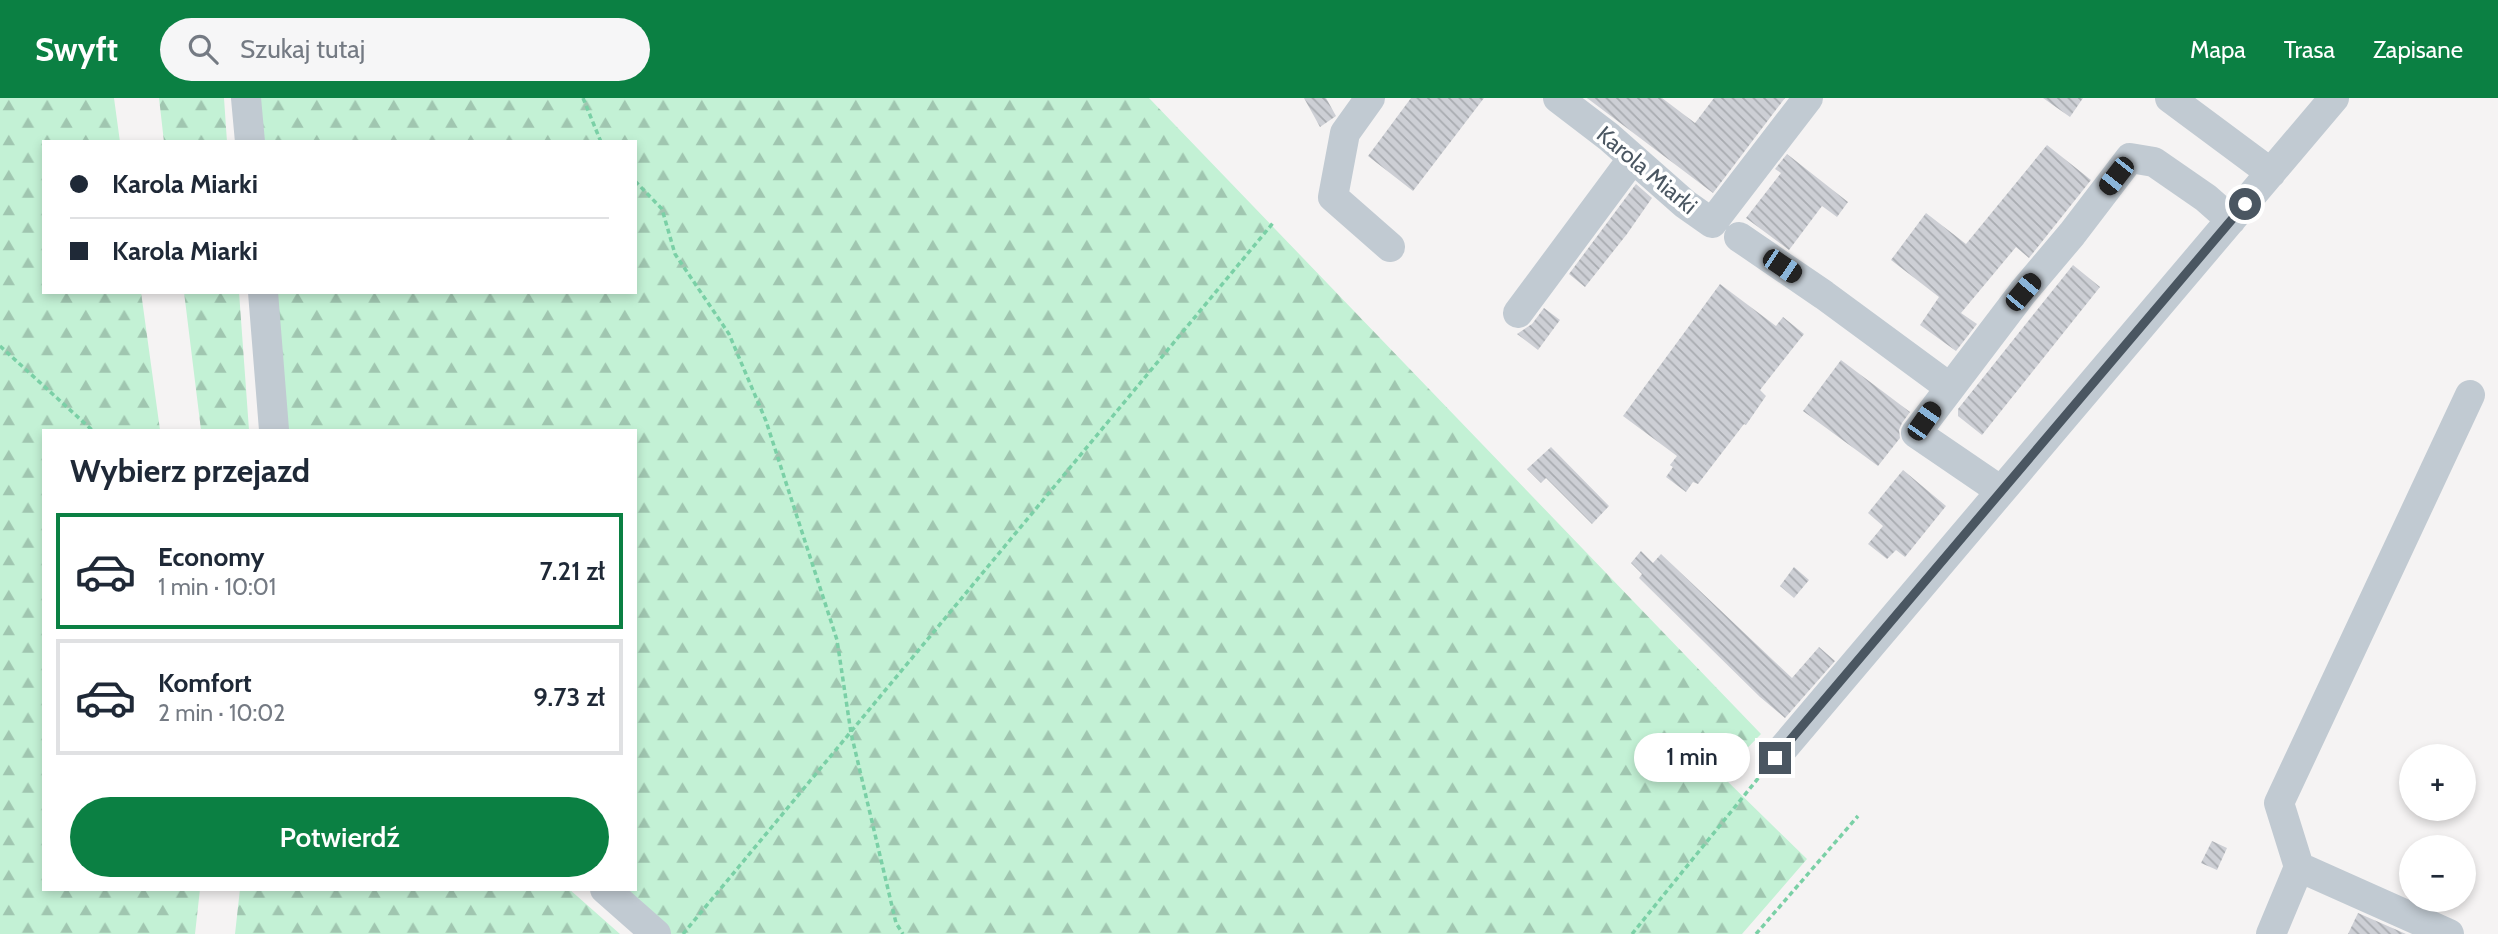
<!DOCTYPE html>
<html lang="pl">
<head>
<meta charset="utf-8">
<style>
  :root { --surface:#fff; --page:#f6f6f7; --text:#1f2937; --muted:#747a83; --line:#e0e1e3; --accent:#0b8043 }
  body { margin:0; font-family:Cabin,sans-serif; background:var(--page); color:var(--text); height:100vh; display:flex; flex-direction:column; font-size:26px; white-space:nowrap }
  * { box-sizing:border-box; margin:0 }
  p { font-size:23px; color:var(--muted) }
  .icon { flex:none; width:38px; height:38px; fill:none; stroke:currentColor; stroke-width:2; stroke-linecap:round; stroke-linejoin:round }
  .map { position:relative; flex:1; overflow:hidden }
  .sheet { position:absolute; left:42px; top:331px; width:595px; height:462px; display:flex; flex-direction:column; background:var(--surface); border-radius:0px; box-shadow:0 4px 10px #0003 }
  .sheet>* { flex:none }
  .guide { position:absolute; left:42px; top:42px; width:595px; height:154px; border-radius:0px; box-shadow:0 4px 10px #0003; display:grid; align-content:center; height:154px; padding:0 28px; background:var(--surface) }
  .buttons { position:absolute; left:2399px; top:646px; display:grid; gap:14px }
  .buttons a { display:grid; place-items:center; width:77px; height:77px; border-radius:50%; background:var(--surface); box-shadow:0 4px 10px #0003; font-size:35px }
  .end { position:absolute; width:32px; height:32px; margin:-16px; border:9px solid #4a5661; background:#fff; box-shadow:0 0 0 4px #fff }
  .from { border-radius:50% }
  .bubble { position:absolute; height:49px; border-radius:24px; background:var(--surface); box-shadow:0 4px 10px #0003; font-size:23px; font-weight:600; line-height:49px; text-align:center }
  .car { position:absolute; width:21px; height:42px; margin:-21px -10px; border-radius:9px; box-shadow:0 0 5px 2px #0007; background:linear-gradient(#222 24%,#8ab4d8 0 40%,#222 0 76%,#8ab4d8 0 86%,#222 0) }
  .guide b { display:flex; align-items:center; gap:24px; height:66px; font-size:26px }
  .guide b+b { border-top:2px solid var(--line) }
  .guide i { width:18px; height:18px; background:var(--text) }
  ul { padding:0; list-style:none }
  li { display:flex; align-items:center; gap:21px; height:116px; margin:0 14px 10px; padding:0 14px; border:4px solid var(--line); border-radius:0px }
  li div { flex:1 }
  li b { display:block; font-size:26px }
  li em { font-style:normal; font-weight:600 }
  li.on { border-color:var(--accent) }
  li>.icon { width:63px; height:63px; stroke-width:1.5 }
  h2 { padding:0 28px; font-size:32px; line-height:84px }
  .cta { display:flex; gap:14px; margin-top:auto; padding:14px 28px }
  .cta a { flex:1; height:80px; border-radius:42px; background:var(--accent); color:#fff; font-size:28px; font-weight:600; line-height:80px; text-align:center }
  header { display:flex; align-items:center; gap:42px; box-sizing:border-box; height:98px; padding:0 35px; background:var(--accent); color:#fff }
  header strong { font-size:33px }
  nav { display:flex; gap:38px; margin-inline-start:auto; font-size:24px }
  .search { width:490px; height:63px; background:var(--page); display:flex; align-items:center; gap:18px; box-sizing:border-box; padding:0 24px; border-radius:38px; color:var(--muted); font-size:26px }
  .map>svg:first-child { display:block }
</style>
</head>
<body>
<header>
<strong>Swyft</strong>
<div class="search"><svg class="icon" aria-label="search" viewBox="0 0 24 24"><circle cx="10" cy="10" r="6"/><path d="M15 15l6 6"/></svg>Szukaj tutaj</div>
<nav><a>Mapa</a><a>Trasa</a><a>Zapisane</a></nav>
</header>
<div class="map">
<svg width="2498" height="836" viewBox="0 0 2498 836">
  <defs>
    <pattern id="forest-firs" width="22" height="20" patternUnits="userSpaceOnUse" patternTransform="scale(1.75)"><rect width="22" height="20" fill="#c3f1d5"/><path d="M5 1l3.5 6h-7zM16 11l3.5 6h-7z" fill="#a0c6b0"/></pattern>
    <pattern id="building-back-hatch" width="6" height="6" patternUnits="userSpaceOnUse" patternTransform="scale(1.75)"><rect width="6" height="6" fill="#cdcfd5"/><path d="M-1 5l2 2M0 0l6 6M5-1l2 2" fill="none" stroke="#a8abb0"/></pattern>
  </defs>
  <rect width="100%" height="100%" fill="#f5f3f3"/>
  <!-- forest -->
  <path fill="url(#forest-firs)" d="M0 0H114L120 44H44V194H141L160 332H44V791H200L195 836H0Z
    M159 0H224L227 44H164Z
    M259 0H1149L1761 636 1721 677 1807 761 1742 836H671L621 791H635V332H286L275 194H635V44H262Z
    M184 194H239L249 332H201Z
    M240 791H569L620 836H235Z"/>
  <!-- building -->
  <path fill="url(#building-back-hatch)" d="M1304 0H1326L1336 18 1320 29Z
    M1411 0H1484L1413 93 1368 58Z
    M1587 0H1662L1695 25 1714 0H1785L1713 95Z
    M2043 0H2083L2070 19Z
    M2047 47 2091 82 2029 160 2016 149 1961 215 1977 226 1956 253 1920 227 1939 199 1891 162 1926 115 1966 146Z
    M1787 56 1848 104 1837 119 1822 108 1789 152 1746 120 1781 75 1775 71Z
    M1636 86 1652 100 1627 136 1585 189 1569 176Z
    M2073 167 2100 189 1982 337 1958 318V311Z
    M1720 186 1776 228 1783 219 1804 236 1760 292 1766 298 1746 327 1744 326 1698 386 1693 384 1686 394 1666 379 1673 369 1670 367 1677 358 1623 318Z
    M1544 210 1560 222 1538 252 1517 236 1532 226Z
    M1841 262 1910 314 1902 325 1899 332 1900 340 1878 368 1803 313Z
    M1551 349 1609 408 1592 426 1546 380 1541 385 1527 371Z
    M1903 372 1946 408 1905 459 1896 452 1887 461 1868 446 1883 428 1868 415Z
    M1641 453 1653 465 1661 456 1792 580 1819 549 1835 563 1785 620 1760 599 1639 480 1642 476 1631 465Z
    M1794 469 1809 482 1794 500 1780 488Z
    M2212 743 2227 750 2217 772 2201 765Z
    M2358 815 2406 836H2348Z"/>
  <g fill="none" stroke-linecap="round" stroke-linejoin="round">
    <!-- path -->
    <path stroke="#7ad0a6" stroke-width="3.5" stroke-dasharray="5 3.5" stroke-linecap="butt" d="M583 0 601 44
      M635 83 662 111 675 156 729 236 766 323 837 542 851 635 896 825 903 836
      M0 248 92 332
      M683 836 1273 125
      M1632 836 1760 678
      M1756 836 1858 718"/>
    <!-- minor -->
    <path stroke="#c1cad2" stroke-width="30" d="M246 0 250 44
      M1370 0 1345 35 1333 99 1390 149
      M1558 0 1609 39 1685 106 1712 125 1808 0
      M2170 0 2271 75
      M1739 139 1824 197 1949 289
      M263 194 274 332
      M1518 215 1633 60
      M2001 393 1916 335 2023 194 2072 136 2130 60 2154 64 2206 100 2231 122
      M1775 660 2334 0
      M605 791 656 836
      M2271 836 2299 769
      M2449 836 2299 769 2279 705 2470 297"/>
  </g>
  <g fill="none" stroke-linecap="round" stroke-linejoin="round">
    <!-- route -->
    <path stroke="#4a5661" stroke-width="9" d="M1775 660 2245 106"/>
  </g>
  <g text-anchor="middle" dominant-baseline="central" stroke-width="7" stroke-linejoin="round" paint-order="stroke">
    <!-- street labels -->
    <g font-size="23" fill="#4a5661" stroke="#fff">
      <text transform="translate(1647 72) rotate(40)">Karola Miarki</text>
    </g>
  </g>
</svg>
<div class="buttons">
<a>+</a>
<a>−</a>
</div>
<i class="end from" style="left:2245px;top:106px"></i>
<i class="end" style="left:1775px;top:660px"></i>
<div class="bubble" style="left:1634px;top:635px;width:116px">1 min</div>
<i class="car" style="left:2116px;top:78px;rotate:218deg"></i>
<i class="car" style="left:1782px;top:168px;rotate:124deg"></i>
<i class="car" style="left:2023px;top:194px;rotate:40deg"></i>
<i class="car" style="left:1924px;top:323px;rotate:35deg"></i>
<div class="guide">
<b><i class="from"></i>Karola Miarki</b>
<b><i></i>Karola Miarki</b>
</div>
<section class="sheet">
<h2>Wybierz przejazd</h2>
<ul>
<li class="on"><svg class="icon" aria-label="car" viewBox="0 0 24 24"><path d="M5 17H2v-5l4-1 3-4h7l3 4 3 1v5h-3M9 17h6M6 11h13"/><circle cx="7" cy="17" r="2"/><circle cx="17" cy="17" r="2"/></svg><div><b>Economy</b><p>1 min · 10:01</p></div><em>7.21 zł</em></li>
<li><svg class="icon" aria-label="car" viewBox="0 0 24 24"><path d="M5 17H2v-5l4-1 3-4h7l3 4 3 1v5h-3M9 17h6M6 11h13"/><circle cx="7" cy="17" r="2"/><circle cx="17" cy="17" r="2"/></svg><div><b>Komfort</b><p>2 min · 10:02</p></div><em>9.73 zł</em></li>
</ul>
<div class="cta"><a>Potwierdź</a></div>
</section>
</div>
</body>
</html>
